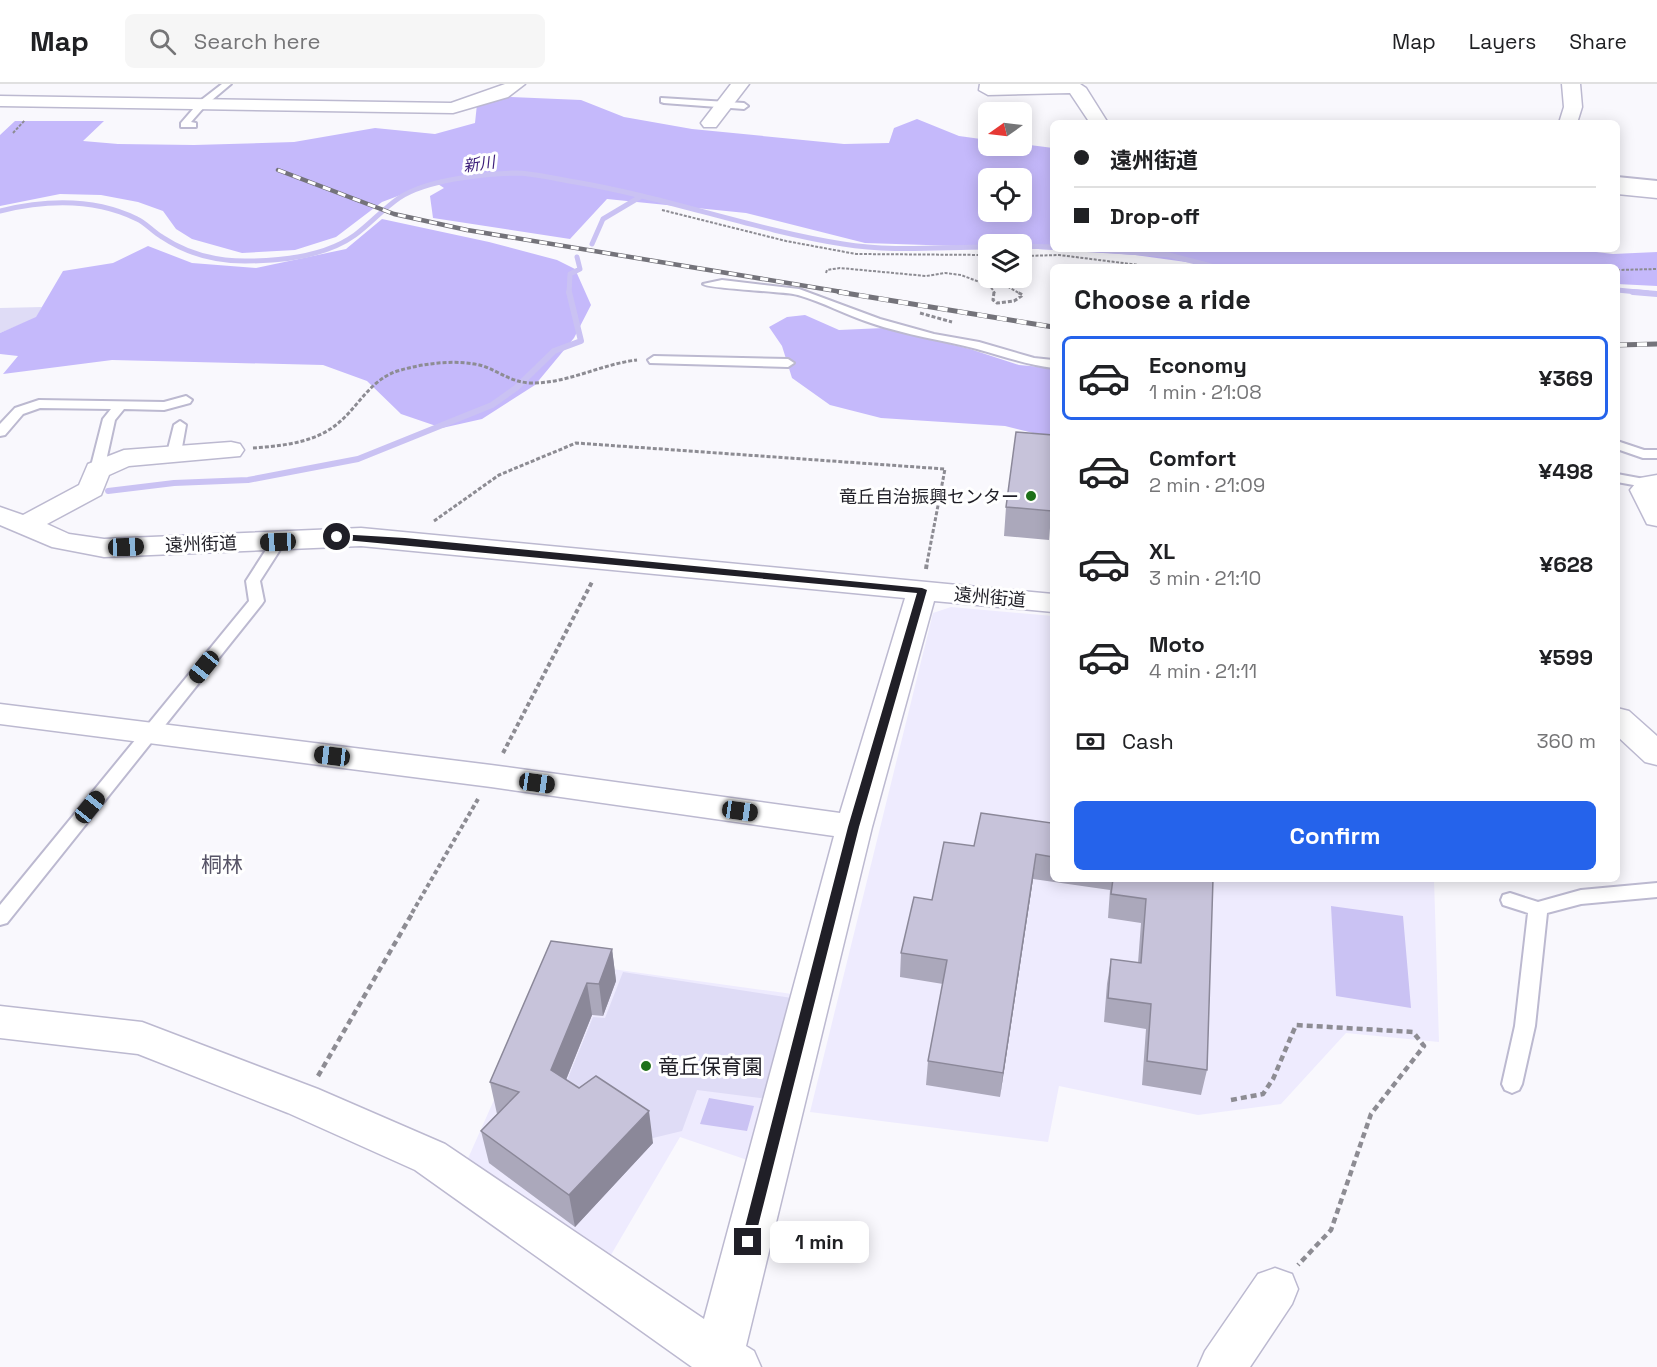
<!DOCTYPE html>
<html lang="en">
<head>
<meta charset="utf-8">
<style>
  :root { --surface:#fff; --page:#f6f6f6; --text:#202124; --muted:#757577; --line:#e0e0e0; --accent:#2563eb }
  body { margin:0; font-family:"Space Grotesk","Noto Sans JP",sans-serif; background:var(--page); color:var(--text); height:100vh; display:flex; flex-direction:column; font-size:22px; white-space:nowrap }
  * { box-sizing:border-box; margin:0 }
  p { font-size:20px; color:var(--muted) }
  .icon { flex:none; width:33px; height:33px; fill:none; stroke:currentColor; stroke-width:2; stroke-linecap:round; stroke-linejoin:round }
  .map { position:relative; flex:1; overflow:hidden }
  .side { position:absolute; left:1050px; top:180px; width:570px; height:618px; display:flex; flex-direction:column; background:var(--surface); border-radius:9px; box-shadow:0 3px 15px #0003 }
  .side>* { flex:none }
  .banner { position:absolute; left:1050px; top:36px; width:570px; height:132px; border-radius:9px; box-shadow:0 3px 15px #0003; display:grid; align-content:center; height:132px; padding:0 24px; background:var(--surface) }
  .needle { width:39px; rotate:256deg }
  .fabs { position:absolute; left:978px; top:18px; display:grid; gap:12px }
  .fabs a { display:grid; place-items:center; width:54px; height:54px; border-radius:9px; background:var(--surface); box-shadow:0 3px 15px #0003; font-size:30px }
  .end { position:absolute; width:27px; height:27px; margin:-14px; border:8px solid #201f27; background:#fff; box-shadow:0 0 0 3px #fff }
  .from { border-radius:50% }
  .bubble { position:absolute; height:42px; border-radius:9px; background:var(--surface); box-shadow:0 3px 15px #0003; font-size:20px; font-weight:600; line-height:42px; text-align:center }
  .car { position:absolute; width:18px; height:36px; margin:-18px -9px; border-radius:8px; box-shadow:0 0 4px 2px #0007; background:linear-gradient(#222 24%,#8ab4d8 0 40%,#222 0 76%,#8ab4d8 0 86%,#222 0) }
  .banner b { display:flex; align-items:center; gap:21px; height:57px; font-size:22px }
  .banner b+b { border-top:2px solid var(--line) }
  .banner i { width:15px; height:15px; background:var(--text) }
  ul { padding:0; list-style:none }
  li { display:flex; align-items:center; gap:18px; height:84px; margin:0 12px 9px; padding:0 12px; border:3px solid transparent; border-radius:9px }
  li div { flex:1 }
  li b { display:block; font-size:22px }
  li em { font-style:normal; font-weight:600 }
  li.selected { border-color:var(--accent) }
  li>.icon { width:54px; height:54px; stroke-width:1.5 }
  h2 { padding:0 24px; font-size:27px; line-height:72px }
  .pay { display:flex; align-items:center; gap:15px; height:66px; padding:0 24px; font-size:22px }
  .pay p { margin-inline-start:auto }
  .primary-button { display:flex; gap:12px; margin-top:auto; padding:12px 24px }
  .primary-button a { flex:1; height:69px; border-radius:9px; background:var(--accent); color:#fff; font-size:24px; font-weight:600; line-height:69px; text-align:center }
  header { display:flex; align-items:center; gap:36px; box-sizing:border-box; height:84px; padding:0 30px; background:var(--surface); border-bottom:2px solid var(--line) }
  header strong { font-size:28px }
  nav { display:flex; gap:33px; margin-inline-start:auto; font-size:21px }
  .search { width:420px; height:54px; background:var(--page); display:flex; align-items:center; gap:15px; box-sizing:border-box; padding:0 21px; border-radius:9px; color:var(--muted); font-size:22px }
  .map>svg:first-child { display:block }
</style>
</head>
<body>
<header>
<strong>Map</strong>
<div class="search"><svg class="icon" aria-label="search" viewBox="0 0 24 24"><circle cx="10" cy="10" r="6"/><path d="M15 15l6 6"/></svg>Search here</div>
<nav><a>Map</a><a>Layers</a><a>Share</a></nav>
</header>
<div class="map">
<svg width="1657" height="1283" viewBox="0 0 1657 1283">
  <rect width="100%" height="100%" fill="#f9f8fd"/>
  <!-- built -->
  <path fill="#eeebfe" d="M951 523 1053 532V795H1434L1439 958 1346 949 1281 1020 1198 1031 1059 1002 1048 1058 810 1028 933 529Z
    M553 883 612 885 799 911 759 1080 680 1053 608 1176 466 1079Z"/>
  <!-- green -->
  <path fill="#dfdcf6" d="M42 223 36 234 0 249V224Z
    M623 888 792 914 767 1015 697 1006 682 1047 653 1054 566 999 593 933 605 934Z"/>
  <!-- forest -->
  <path fill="#c5b9fb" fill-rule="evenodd" d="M511 13 581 16 624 33 692 45 844 60 889 59 894 44 917 35 959 52 988 56V62L1022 60 1053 64V165H1571L1613 170 1657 168V202L1617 200V183H1222L1135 171 1022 164V160L988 163 865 159 746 129 607 115 570 155 433 134 430 112 444 104 435 98 382 118 336 153 295 166 242 169 192 155 176 145 163 127 138 118 101 111 60 110 0 122V51L15 37H104L83 57 118 60 194 61 294 58 375 44 435 50 475 39 477 20ZM988 94H1022V128H988Z
    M382 135 489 158 557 176 575 185 591 221 574 254 535 301 482 335 442 344 401 330 367 297 323 281 112 276 3 290 18 272 0 270V249L36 233 63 187 113 179 148 162 192 179 256 184 346 165Z
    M805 231 839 246 884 244 970 265 1019 281 1053 284V354L1005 342 881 334 830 321 792 294 782 262 769 243 787 233Z"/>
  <!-- water -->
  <path fill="#cac2f3" d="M1331 822 1403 832 1411 924 1336 912Z
    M709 1014 754 1022 747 1047 700 1040Z"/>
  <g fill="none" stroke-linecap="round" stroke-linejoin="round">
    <!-- stream-far1 -->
    <path stroke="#cac2f3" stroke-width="5" d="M0 127C45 116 94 114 137 135 146 139 153 148 162 153 186 169 216 177 245 177 281 177 326 172 355 151 370 140 383 125 399 114 426 96 481 90 514 89 534 89 556 95 575 98 665 113 754 146 843 160 891 168 940 163 988 163
      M592 160 603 135 640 113
      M1022 162 1053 163
      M1088 165 1169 171 1215 183
      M1617 206 1648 209
      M569 209 570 190 580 185 577 173"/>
    <!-- stream -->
    <path stroke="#cac2f3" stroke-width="6" d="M1633 208 1657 210
      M108 407 174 399 248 396 358 375 492 321 516 304 554 267 581 257 569 208"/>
    <defs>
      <path id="service" d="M222 0H231L206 21 191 38 196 39V43H181V39L200 17Z
        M661 14 744 19 748 22 744 25 664 19 661 18Z
        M1617 93 1657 97V103L1617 99Z
        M722 196 799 205 880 235 934 250 979 258 1034 274 1053 276V284C1027 281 1003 272 977 265 942 256 906 251 871 239 846 231 823 218 798 211 782 207 709 205 703 200Z
        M654 272 788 275 794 279 788 283 650 279 648 276Z
        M186 312 192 316 190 319 164 326 124 325 115 336 104 386 97 390 90 386 103 335 111 325 40 324 23 330 5 351 0 352V340L15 324 39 316 164 318Z
        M180 337 186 341 181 369 174 373 167 369 174 341Z
        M1617 357 1644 366H1657V374H1643L1617 365Z
        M1617 390 1655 397 1657 400 1650 404 1617 398Z
        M278 454 285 458 260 497 264 517 262 520 7 839 0 841V821L249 517 246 497 273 455Z
        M1657 799V813L1581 820 1547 829 1535 942 1522 1000 1519 1006 1512 1009 1505 1006 1502 1000 1515 942 1528 829 1503 821 1501 816 1503 811 1510 809 1538 818 1581 806Z"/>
      <path id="minor" d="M505 0H525L508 13 453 29 0 22V12L451 19Z
        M731 0H749L716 43H704L701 39Z
        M980 0H1080L1086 4 1108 39H1090L1070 9 988 11 979 6Z
        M1562 0H1580L1582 23 1577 39H1559L1564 23Z
        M1617 98 1657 102V114L1617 110Z
        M231 358 240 360 244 366 240 372 129 382 109 391 101 411 47 440 69 450 104 455 361 444 1053 510V528L934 517 872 743 746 1262 754 1267 761 1283H692L415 1086 288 1029 138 970 0 954V922L142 938 318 1005 445 1060 704 1235 834 752 491 703 0 640V620L491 681 840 729 905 514 361 462 104 473 52 463 0 441V423L23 431 79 401 88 380 124 366Z
        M1657 391V442L1647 440 1630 406 1640 394Z
        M1617 624 1629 627 1657 652V681L1645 678 1617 652Z
        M1275 1184 1292 1190 1298 1205 1292 1220 1250 1283H1198L1205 1267 1258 1190Z"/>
    </defs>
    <!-- service casing -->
    <use href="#service" stroke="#bcb9d0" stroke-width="4"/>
    <!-- minor casing -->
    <use href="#minor" stroke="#bcb9d0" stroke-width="3"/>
    <!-- path-far3 -->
    <path stroke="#8d8c93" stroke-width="2" stroke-dasharray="3 1.5" stroke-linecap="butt" d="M13 49 25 36
      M662 126 786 157 856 170 988 171
      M1022 172 1059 171 1155 183
      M988 182V191
      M1617 186 1657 185
      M826 189 827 186 840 184 926 192 945 189 961 191 990 202 995 209
      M992 194 1019 209"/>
    <!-- path-far2 -->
    <path stroke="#8d8c93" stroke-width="3" stroke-dasharray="4 2" stroke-linecap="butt" d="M994 208 993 216 997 219 1014 217 1023 211 1017 208
      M920 229 952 238
      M253 364C281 362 313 359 336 341 359 323 370 294 401 286 425 279 459 275 483 282 500 288 511 298 530 299 567 300 601 280 637 276
      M434 437 499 391 576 359 945 385 927 479"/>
    <!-- path-far1 -->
    <path stroke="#8d8c93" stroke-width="4" stroke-dasharray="4.5 3" stroke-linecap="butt" d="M926 485 927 478
      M503 669 592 498
      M412 829 478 715"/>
    <!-- path -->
    <path stroke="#8d8c93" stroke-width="4.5" stroke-dasharray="6 4" stroke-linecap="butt" d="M318 992 413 828
      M1231 1016 1263 1010 1273 995 1296 941 1413 948 1424 962 1371 1030 1331 1146 1298 1181"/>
    <!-- service -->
    <use href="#service" fill="#fff" fill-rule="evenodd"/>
    <!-- minor -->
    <use href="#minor" fill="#fff" fill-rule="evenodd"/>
    <defs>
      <path id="rail-far1" d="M278 86 394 130 467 146 848 209"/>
      <path id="rail" d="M839 208 1053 243
        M1617 261 1657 260"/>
    </defs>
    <!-- rail-far1 casing -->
    <use href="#rail-far1" stroke="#74737a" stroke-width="4.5"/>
    <!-- rail casing -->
    <use href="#rail" stroke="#74737a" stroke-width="5"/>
    <!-- rail-far1 -->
    <use href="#rail-far1" stroke="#fff" stroke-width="3" stroke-dasharray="8" stroke-linecap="butt"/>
    <!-- rail -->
    <use href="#rail" stroke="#fff" stroke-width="4" stroke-dasharray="10" stroke-linecap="butt"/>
  </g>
  <!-- wall -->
  <path fill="#aba8bb" d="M1053 351V444H1050L1049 456 1004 452 1006 423Z
    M1053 730V795H1213L1207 986 1201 1011 1142 1001 1146 945 1104 938 1107 900 1111 875 1138 879 1141 839 1108 834 1110 806 1033 795 1000 1013 926 1001 928 977 943 900 900 893 901 869 932 816 974 762 1051 739Z
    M612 865 616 897 603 932 592 931 566 996 653 1059 575 1143 489 1079 481 1047 497 1030 490 998Z"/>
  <!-- shaded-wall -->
  <path fill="#8b8899" d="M1036 770 1033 795 1000 1013 1003 989Z
    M612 865 616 897 603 932 599 900Z
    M587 899 592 931 557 1018 551 986Z
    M649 1027 653 1059 575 1143 569 1111Z"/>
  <!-- building -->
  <path fill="#c7c3da" stroke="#8b8899" stroke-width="1.5" d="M1016 348 1053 351V417L1052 427 1006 423Z
    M981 729 1051 739 1053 730V773L1036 770 1003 989 928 977 947 876 901 869 914 813 932 816 944 758 974 762Z
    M1113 795H1213L1207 986 1147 977 1151 920 1108 914 1111 875 1141 879 1146 815 1111 810Z
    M551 857 612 865 599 900 587 899 551 986 579 1004 596 992 649 1027 569 1111 481 1047 519 1008 490 998Z"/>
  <!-- route -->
  <path fill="#201f27" d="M337 450 405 454 922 504 927 506 859 743 753 1162 748 1164 741 1158 848 743 917 509 334 455Z"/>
  <!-- markers -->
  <g fill="#1d7019" stroke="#fff" stroke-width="2">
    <circle cx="1031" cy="412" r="6"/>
    <circle cx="646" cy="982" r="6"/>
  </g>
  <g text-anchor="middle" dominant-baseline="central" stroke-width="6" stroke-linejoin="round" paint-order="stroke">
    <!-- far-water labels -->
    <g font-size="16" font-style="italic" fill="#3f217c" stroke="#fff">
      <text transform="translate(479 80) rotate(-8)">新川</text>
    </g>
    <!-- poi labels -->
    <g font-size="18" fill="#201f27" stroke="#fff" text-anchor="end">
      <text x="1019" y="412">竜丘自治振興センター</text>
    </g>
    <!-- street labels -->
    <g font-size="18" fill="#201f27" stroke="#fff">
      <text transform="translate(201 460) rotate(-2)">遠州街道</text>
      <text transform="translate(990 513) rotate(5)">遠州街道</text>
    </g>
    <!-- quarter labels -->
    <g font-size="21" fill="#575467" stroke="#fff">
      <text x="222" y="780">桐林</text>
    </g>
    <!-- near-poi labels -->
    <g font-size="21" fill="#201f27" stroke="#fff" text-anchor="start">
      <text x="658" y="982">竜丘保育園</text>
    </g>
  </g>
</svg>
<div class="fabs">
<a><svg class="needle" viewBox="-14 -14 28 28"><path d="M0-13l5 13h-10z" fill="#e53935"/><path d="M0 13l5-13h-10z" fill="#757577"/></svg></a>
<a><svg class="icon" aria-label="locate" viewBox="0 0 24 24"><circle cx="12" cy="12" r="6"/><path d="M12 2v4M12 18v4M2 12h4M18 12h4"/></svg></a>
<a><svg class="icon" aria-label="layers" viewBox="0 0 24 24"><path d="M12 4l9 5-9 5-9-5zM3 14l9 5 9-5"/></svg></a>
</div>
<i class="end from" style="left:337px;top:453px"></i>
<i class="end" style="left:748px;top:1158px"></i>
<div class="bubble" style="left:770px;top:1137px;width:99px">1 min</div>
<i class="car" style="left:278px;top:458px;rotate:268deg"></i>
<i class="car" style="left:126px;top:463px;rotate:88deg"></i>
<i class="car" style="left:204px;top:583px;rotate:219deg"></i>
<i class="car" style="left:332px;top:672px;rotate:277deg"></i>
<i class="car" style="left:537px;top:699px;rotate:98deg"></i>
<i class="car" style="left:90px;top:723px;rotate:39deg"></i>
<i class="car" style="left:740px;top:727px;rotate:98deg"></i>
<div class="banner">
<b><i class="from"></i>遠州街道</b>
<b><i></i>Drop-off</b>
</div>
<section class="side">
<h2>Choose a ride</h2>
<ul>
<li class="selected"><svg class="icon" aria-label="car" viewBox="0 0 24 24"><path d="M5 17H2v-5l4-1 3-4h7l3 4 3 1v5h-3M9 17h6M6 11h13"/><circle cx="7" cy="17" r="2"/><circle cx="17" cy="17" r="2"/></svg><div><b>Economy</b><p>1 min · 21:08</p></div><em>¥369</em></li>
<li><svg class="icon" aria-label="car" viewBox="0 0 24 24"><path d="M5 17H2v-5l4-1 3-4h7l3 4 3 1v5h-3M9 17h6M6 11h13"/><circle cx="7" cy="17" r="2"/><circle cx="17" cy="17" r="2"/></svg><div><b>Comfort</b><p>2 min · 21:09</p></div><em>¥498</em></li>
<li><svg class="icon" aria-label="car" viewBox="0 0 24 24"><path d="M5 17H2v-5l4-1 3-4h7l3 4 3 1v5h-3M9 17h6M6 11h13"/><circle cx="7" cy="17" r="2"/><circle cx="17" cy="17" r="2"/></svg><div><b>XL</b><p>3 min · 21:10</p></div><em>¥628</em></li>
<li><svg class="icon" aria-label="car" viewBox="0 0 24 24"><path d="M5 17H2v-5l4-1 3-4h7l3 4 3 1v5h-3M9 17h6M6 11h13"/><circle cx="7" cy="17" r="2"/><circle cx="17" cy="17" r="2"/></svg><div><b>Moto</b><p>4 min · 21:11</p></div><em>¥599</em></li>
</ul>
<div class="pay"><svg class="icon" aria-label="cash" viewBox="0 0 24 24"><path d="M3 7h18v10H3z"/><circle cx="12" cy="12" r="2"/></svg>Cash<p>360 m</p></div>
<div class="primary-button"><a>Confirm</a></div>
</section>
</div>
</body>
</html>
